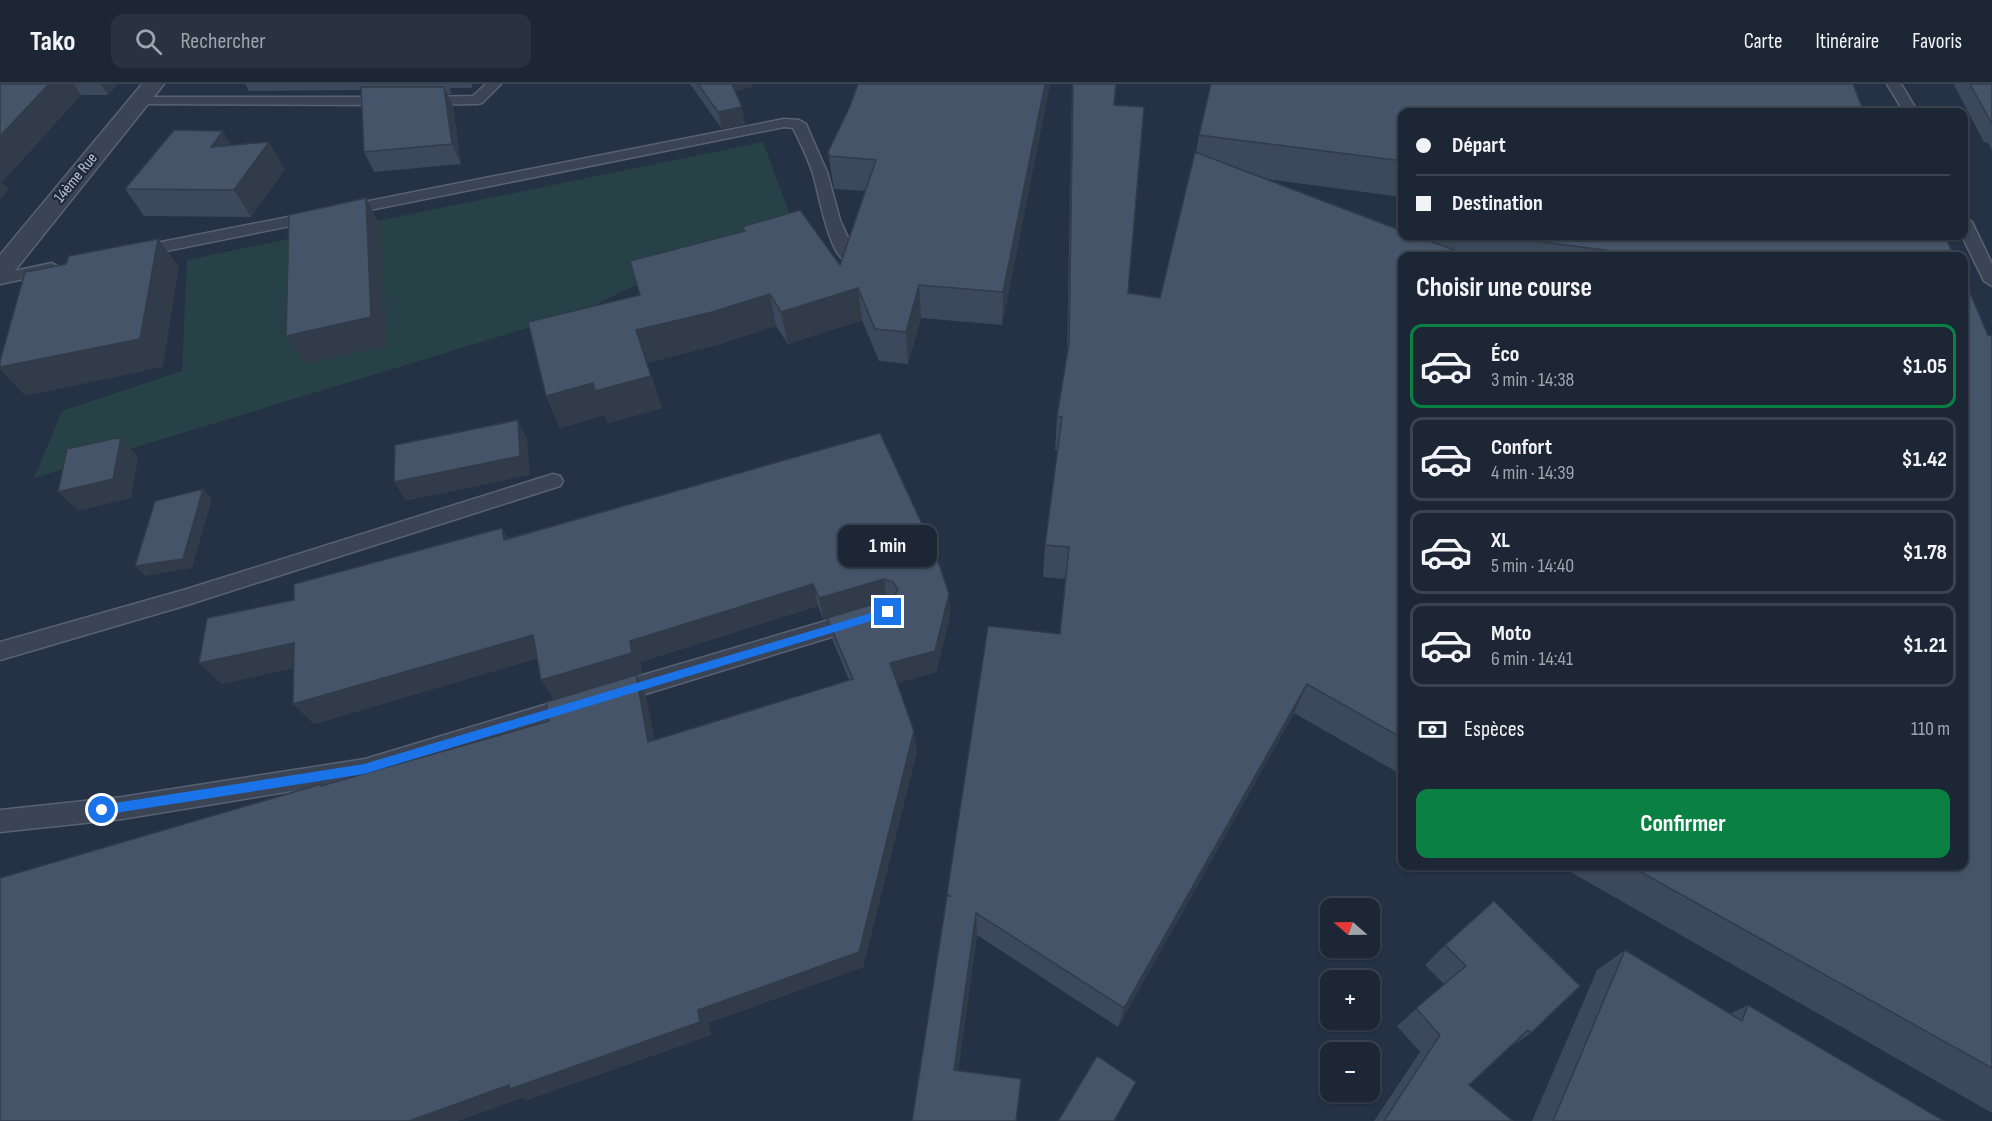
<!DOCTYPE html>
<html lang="fr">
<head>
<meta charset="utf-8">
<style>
  :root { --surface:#1c2634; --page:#293240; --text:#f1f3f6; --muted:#a0a5ac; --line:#3a434f; --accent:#0b8043 }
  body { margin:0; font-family:"Sofia Sans Condensed",sans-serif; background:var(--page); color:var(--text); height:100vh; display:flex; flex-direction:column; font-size:22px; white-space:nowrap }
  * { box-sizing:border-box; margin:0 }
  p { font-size:20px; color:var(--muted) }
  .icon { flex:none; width:33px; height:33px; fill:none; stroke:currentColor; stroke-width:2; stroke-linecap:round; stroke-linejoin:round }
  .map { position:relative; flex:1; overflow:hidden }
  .details { position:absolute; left:1398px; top:168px; width:570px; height:618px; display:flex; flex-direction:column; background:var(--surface); border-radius:12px; box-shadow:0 2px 4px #0004,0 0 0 2px var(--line) }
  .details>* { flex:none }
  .hud { position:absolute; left:1398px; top:24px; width:570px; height:132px; border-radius:12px; box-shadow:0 2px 4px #0004,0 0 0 2px var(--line); display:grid; align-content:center; height:132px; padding:0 18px; background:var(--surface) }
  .needle { width:39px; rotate:290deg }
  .tools { position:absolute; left:1320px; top:814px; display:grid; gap:12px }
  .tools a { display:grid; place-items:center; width:60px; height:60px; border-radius:12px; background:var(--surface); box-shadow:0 2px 4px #0004,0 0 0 2px var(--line); font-size:30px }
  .end { position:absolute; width:27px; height:27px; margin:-14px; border:8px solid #1a73e8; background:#fff; box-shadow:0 0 0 3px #fff }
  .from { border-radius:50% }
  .bubble { position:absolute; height:42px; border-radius:12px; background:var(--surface); box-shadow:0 2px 4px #0004,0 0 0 2px var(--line); font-size:20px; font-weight:700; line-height:42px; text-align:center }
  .hud b { display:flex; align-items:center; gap:21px; height:57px; font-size:22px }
  .hud b+b { border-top:2px solid var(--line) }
  .hud i { width:15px; height:15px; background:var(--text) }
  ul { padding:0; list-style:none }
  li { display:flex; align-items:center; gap:18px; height:84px; margin:0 12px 9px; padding:0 6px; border:3px solid var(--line); border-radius:12px }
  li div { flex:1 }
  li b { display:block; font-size:22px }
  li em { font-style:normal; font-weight:700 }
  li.selected { border-color:var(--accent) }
  li>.icon { width:54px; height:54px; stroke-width:1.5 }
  h2 { padding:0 18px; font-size:27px; line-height:72px }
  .pay { display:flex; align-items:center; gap:15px; height:66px; padding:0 18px; font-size:22px }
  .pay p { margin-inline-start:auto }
  .button { display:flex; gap:12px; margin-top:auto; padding:12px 18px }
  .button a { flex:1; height:69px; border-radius:12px; background:var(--accent); color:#fff; font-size:24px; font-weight:700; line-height:69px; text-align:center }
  header { display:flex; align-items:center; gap:36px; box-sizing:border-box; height:84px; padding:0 30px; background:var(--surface); border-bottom:2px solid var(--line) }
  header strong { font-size:28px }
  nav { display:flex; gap:33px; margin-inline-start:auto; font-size:21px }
  .search { width:420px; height:54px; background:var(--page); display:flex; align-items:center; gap:15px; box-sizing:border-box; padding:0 21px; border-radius:12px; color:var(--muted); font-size:22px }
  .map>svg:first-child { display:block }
</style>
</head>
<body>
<header>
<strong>Tako</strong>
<div class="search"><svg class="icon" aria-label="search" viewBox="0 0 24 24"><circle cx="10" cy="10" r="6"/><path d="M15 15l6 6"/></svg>Rechercher</div>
<nav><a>Carte</a><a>Itinéraire</a><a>Favoris</a></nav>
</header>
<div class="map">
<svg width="1992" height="1037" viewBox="0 0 1992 1037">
  <rect width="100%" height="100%" fill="#253245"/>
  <!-- green -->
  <path fill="#274246" d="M763 58 797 150 629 204 583 227 34 394 62 327 182 287 187 176Z"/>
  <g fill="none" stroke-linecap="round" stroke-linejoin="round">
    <defs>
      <path id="service" d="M486 0H501L482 19 477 20 421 21 414 17 421 13 473 12Z
        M1887 0H1901L1918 28H1904Z
        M139 13H390L397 17 390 21 134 20 132 17Z
        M784 35 799 36 806 40 827 88 840 136 857 174 855 178 849 179C828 174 819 106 812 87 807 72 800 58 793 44L784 43 136 173 128 168 136 163Z
        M1964 133 1972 138 1992 180V202L1984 197 1962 152Z
        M52 179 60 184 58 188 0 200V190Z
        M553 390 560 392 563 397 560 402 187 521 0 576V558L187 505Z
        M856 528 864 531 867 537 864 543 616 619 608 616 605 609 608 602 616 599Z
        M574 612 582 615 585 622 582 629 365 695 122 735 0 748V726L122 713 365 675Z"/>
      <path id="minor" d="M142 0H164L9 194 0 196V171Z"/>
    </defs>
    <!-- service casing -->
    <use href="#service" stroke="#586272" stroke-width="3"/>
    <!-- minor casing -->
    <use href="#minor" stroke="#586272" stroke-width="3"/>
    <!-- service -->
    <use href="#service" fill="#3a4455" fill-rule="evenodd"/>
    <!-- minor -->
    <use href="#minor" fill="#3a4455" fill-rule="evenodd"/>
  </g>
  <!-- wall -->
  <path fill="#3c485b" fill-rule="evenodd" d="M0 0H118L108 11H81L2 98 8 105 0 116Z
    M245 0H473L471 4H450L451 10H447L453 22 461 80 374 88 364 68 361 6 249 7Z
    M690 0H751L752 3 735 7 745 40 722 45Z
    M1050 0 1002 241 921 234 908 280 879 277 862 236 788 260 776 242 720 260 647 279 662 324 608 339 604 331 560 344 546 312 640 211 743 147 742 143 840 181 866 107 834 105 828 68Z
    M1072 0H1116L1114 21 1128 209 1160 214 1196 68 1199 51 1402 28V113L1266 95 1420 153V152H1945L1954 172H1402V691L1294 629 1118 943 977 851 958 987 912 1037 947 810 1060 550 1065 495 1043 493 1045 461 1058 366H1055L1057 332 1067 271Z
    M1955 0H1992V66L1988 59 1984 58 1954 1Z
    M232 61 285 85 251 133 144 132 125 105Z
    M1988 251 1992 252V1029L1560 782H1964Z
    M880 349 949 510 950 532 936 588 897 599 917 667 863 883 708 939 711 951 527 1016 523 1014 321 700 324 702 549 637 554 616 538 574 314 640 293 620V584L221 600 294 516 502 444 508 454ZM818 522 824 536 827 535 832 555 849 596 654 656 646 612 636 592 642 590 640 578Z
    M1445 861 1531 949 1506 966 1469 1001 1513 1037H1374L1420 968 1397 942 1444 900 1425 881Z
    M1625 866 1730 930 1748 921 1944 1037H1532L1597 886Z"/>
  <!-- shaded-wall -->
  <path fill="#313b4a" d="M49 0H74L81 11 2 98 8 105 0 116V52Z
    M101 0H118L108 11Z
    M730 0H751L752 3 731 8Z
    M1045 0H1050L1002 241 1003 208Z
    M444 3 453 22 461 80 452 60Z
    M742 23 745 40 722 45 718 28Z
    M223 47 240 74 211 63Z
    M269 58 285 85 251 133 234 106Z
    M366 114 381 143 387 262 305 280 286 252Z
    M158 155 179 183 163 283 25 312 0 285V283Z
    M919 201 921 234 908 280 906 248Z
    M858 204 862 236 788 260 781 228Z
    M770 210 776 242 720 260 647 279 636 246Z
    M651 292 662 324 608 339 604 331 560 344 546 312 593 299Z
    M518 336 527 355 530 391 406 417 394 398Z
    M121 353 138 373 131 414 78 427 58 408Z
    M203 405 212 415 192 484 145 492 135 482Z
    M502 444 515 466 504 456Z
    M884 495 887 517 824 536 819 514Z
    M813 500 818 522 640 578 642 590 636 592 646 612 659 677 554 616 541 596 630 557Z
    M949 510 950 532 936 588 893 600 890 579Z
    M533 551 546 572 314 640 293 620Z
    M294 559 313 580 221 600 199 579Z
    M1307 600 1294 629 1118 943 1124 924Z
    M914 647 917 667 863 883 708 939 711 951 527 1016 523 1014 458 1037H409L698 926Z
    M976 829 977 851 956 1003 954 986Z
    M1136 998 1115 1037H1114Z"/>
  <!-- building -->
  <path fill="#46546a" stroke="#313b4a" stroke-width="1.5" d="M0 0H49L0 52Z
    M698 0H732L742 23 718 28Z
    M858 0H1045L1003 208 919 201 906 248 875 245 858 204 781 228 770 210 712 228 636 246 651 292 595 307 593 299 546 312 528 238 640 211 630 177 745 147 742 143 800 126 840 181 876 76 830 72 828 68 850 22Z
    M1073 0H1116L1114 21 1144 23 1128 209 1160 214 1195 68 1402 147V152H1415L1471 172H1402V654L1307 600 1124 924 976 829 954 986 1021 995 1016 1037H912L947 812H950L947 810 988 542 1060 550 1069 463 1045 461 1062 333 1057 332 1069 259Z
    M1211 0H1853L1864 28H1402V77L1199 51Z
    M1970 0H1992V40Z
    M361 3H444L452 60 364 68Z
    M174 46 223 47 211 63 269 58 234 106 125 105Z
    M366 114 371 233 286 252 289 131Z
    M1498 152H1945L1954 172H1650Z
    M158 155 140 255 0 283V277L25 188 66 180 69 172Z
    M1964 195 1988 251 1992 252V984L1630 782H1964Z
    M518 336 520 372 394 398 395 361Z
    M880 349 935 468 949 510 935 567 890 579 914 647 859 868 698 926 700 938 510 1005 509 1001 409 1037H0V794L321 700V702L549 637 546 618 636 591 648 658 853 595 827 534 893 514 898 505 893 498 884 495 819 514 813 500 630 557 632 569 541 596 533 551 293 620 294 559 199 579 207 534 294 516V500L502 444 504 456Z
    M121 353 113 395 58 408 67 365Z
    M203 405 183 475 135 482 155 417Z
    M1494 817 1580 902 1531 949 1528 946 1469 1001 1513 1037H1384L1440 951 1416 924 1466 882 1445 861Z
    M1625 866 1742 937 1748 921 1944 1037H1553Z
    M1097 972 1136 998 1114 1037H1058Z"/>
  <!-- route -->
  <path fill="#1a73e8" d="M888 524 892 528 891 531 364 690 102 731 96 726 102 721 364 680Z"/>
  <g text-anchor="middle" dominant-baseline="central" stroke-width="4.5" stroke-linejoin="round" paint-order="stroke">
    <!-- far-street labels -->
    <g font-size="16" fill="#b7c0ce" stroke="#1e293a">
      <text transform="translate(76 94) rotate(-51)">14ème Rue</text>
    </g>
  </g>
</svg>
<div class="tools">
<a><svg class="needle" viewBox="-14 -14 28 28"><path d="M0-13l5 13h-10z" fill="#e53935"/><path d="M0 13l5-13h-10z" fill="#a0a5ac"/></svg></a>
<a>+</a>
<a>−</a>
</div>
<i class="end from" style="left:102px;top:726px"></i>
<i class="end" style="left:888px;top:528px"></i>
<div class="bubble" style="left:838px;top:441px;width:99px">1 min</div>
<div class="hud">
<b><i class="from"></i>Départ</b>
<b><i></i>Destination</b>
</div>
<section class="details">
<h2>Choisir une course</h2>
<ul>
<li class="selected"><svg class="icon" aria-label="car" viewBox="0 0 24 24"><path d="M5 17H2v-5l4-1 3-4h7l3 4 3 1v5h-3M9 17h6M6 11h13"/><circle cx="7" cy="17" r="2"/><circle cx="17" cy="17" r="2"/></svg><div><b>Éco</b><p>3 min · 14:38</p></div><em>$1.05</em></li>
<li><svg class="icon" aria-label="car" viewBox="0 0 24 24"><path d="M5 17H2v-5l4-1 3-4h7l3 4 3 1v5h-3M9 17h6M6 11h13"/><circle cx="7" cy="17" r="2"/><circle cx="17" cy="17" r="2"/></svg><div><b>Confort</b><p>4 min · 14:39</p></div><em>$1.42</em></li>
<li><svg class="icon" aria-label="car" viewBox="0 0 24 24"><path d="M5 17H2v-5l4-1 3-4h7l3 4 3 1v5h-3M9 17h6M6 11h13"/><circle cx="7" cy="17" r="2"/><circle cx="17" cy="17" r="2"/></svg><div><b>XL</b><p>5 min · 14:40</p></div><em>$1.78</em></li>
<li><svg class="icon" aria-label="car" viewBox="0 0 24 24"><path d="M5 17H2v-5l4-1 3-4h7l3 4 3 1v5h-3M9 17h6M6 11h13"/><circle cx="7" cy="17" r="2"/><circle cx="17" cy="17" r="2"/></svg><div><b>Moto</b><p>6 min · 14:41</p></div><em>$1.21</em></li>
</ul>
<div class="pay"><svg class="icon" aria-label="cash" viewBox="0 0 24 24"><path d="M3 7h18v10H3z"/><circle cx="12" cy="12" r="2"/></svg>Espèces<p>110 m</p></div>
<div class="button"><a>Confirmer</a></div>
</section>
</div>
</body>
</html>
